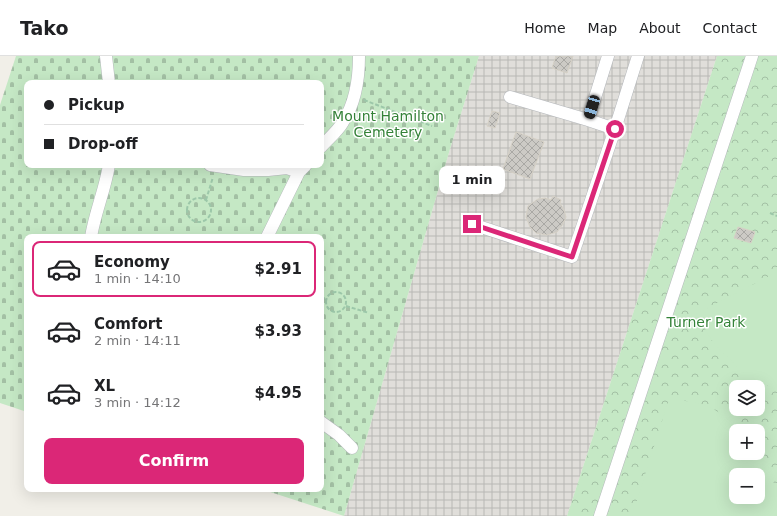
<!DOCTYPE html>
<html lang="en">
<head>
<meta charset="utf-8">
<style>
  :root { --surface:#fff; --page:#f6f6f6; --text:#202124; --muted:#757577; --line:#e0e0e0; --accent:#db2777 }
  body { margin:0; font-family:"DejaVu Sans",sans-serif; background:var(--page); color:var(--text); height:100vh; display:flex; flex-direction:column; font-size:15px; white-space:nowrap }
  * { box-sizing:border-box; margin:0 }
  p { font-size:13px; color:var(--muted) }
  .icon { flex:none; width:22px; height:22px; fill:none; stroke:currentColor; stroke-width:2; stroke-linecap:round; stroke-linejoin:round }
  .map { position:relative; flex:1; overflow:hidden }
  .sheet { position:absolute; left:24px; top:178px; width:300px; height:258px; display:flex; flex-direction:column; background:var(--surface); border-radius:8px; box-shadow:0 4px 16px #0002 }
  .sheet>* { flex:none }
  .top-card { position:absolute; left:24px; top:24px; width:300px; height:88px; border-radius:8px; box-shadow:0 4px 16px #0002; display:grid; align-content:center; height:88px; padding:0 20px; background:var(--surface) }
  .controls { position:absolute; left:729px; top:324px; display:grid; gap:8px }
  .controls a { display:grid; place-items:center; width:36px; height:36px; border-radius:8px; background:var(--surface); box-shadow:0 4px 16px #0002; font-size:20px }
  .end { position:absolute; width:18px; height:18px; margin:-9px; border:5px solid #db2777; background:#fff; box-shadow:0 0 0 2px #fff }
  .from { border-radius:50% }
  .bubble { position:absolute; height:28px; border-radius:8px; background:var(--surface); box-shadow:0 4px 16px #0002; font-size:13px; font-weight:700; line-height:28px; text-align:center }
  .car { position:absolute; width:12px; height:24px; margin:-12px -6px; border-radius:5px; box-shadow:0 0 3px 1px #0007; background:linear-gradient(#222 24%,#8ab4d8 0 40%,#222 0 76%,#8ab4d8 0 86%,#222 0) }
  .top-card b { display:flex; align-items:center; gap:14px; height:38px; font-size:15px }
  .top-card b+b { border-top:1px solid var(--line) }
  .top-card i { width:10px; height:10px; background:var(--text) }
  ul { padding:7px 0 0; list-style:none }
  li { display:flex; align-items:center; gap:12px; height:56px; margin:0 8px 6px; padding:0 12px; border:2px solid transparent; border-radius:8px }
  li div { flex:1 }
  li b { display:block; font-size:15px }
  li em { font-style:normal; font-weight:700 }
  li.on { border-color:var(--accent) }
  li>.icon { width:36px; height:36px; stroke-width:1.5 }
  .primary-button { display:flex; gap:8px; margin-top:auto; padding:8px 20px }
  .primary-button a { flex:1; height:46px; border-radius:8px; background:var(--accent); color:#fff; font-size:16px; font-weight:700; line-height:46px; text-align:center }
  header { display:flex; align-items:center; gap:24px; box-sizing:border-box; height:56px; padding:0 20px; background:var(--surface); border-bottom:1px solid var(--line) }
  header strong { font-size:19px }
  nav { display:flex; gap:22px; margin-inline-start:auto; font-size:14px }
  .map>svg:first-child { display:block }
</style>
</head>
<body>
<header>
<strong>Tako</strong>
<nav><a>Home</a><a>Map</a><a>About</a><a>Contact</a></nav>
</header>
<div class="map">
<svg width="777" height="460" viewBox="0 0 777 460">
  <defs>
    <pattern id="industrial-grid" width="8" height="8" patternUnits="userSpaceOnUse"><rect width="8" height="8" fill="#e0deda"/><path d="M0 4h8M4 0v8" fill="none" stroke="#b9b8b5"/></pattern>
    <pattern id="cemetery-stones" width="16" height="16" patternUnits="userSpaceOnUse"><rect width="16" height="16" fill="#c5e8c5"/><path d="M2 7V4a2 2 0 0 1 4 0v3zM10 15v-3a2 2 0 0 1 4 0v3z" fill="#a3c0a4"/></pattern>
    <pattern id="park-crowns" width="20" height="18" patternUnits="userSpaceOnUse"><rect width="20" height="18" fill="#c5e8c5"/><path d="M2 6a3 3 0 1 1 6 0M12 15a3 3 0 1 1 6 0" fill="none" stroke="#a3c0a4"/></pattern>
    <pattern id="building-cross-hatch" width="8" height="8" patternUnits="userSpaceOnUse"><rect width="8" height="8" fill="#cccac5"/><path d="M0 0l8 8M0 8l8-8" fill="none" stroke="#a9a8a4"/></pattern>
  </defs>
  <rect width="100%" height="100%" fill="#f1efe8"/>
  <!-- industrial -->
  <path fill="url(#industrial-grid)" d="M479 0H717L567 460H344L450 93Z"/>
  <!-- cemetery -->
  <path fill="url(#cemetery-stones)" fill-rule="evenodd" d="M16 0H479L450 93 344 460 261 433H321V181H27V356L0 347V49ZM27 27H321V109H27Z"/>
  <!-- park -->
  <path fill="url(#park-crowns)" fill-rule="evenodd" d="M717 0H777V460H567ZM736 331H758V353H736ZM736 375H758V397H736ZM736 419H758V441H736Z"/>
  <!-- pitch -->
  <path fill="#c5e8c5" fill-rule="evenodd" d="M777 216V334L755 324 738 312 713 286 696 258Z
    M669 343C682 344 696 346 709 351 721 356 732 367 742 375H736V397H758V393L772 419 777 442V460H632ZM736 419H758V441H736Z"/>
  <!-- building -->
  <path fill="url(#building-cross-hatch)" stroke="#d6d1c6" d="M556 0H573L567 17 552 12Z
    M492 55 500 57 495 72 487 70Z
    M516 76 544 86 530 123 503 113Z
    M553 140 561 144 560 147 564 154 566 161 563 168 557 176 547 179 536 177 530 171 526 161 528 150 538 143 545 142 551 144Z
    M738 171 755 176 751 187 734 182Z"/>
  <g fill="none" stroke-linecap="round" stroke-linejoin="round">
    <defs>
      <path id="minor" d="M106 0 109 27
        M510 41 588 64 608 0
        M588 64 615 73 638 0
        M321 91C328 83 338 75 343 66 356 46 359 23 359 0
        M210 109 244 114H268L287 112 299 116 306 109
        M472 168 572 201 615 73
        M91 181C95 156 105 134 109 109
        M267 181 299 116
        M321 366 339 379 352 392
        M600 460 752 0"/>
    </defs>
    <!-- minor casing -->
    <use href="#minor" stroke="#b5b8bc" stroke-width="13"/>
    <!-- path -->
    <path stroke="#9cc7a9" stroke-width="2" stroke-dasharray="4 2" stroke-linecap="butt" d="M364 44 432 70
      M187 154a12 12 0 1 1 24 0a12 12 0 1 1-24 0Z
      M206 144 213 121
      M770 157 777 160
      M326 246a10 10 0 1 1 20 0a10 10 0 1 1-20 0Z
      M321 241 326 243
      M346 250 369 257"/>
    <!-- minor -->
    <use href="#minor" stroke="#fff" stroke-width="12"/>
  </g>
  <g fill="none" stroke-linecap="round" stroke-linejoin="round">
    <!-- route -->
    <path stroke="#db2777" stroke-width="5" d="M472 168 572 201 615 73"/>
  </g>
  <g text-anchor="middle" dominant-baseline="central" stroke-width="3" stroke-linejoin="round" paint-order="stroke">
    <!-- park labels -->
    <g font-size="14" fill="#348238" stroke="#fff">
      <text x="388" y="60">Mount Hamilton<tspan x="388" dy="16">Cemetery</tspan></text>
      <text x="706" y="266">Turner Park</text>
    </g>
  </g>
</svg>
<div class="controls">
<a><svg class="icon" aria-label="layers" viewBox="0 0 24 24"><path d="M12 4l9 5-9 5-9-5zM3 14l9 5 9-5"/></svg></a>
<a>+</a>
<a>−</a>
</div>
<i class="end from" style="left:615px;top:73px"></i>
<i class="end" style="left:472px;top:168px"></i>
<div class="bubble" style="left:439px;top:110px;width:66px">1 min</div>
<i class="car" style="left:592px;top:51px;rotate:197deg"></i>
<div class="top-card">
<b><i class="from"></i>Pickup</b>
<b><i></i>Drop-off</b>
</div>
<section class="sheet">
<ul>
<li class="on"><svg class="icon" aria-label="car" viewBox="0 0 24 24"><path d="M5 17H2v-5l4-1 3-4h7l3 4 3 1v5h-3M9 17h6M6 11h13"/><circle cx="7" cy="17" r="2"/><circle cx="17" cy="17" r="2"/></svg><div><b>Economy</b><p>1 min · 14:10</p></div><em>$2.91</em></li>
<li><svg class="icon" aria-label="car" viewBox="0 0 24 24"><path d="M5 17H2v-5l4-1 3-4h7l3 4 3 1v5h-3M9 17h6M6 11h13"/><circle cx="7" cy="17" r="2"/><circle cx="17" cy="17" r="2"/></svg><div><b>Comfort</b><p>2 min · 14:11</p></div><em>$3.93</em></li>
<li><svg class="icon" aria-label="car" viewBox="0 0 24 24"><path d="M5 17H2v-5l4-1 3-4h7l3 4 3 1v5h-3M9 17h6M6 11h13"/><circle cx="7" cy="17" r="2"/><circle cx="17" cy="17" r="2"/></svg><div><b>XL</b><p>3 min · 14:12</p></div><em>$4.95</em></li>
</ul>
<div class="primary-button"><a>Confirm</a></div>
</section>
</div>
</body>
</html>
